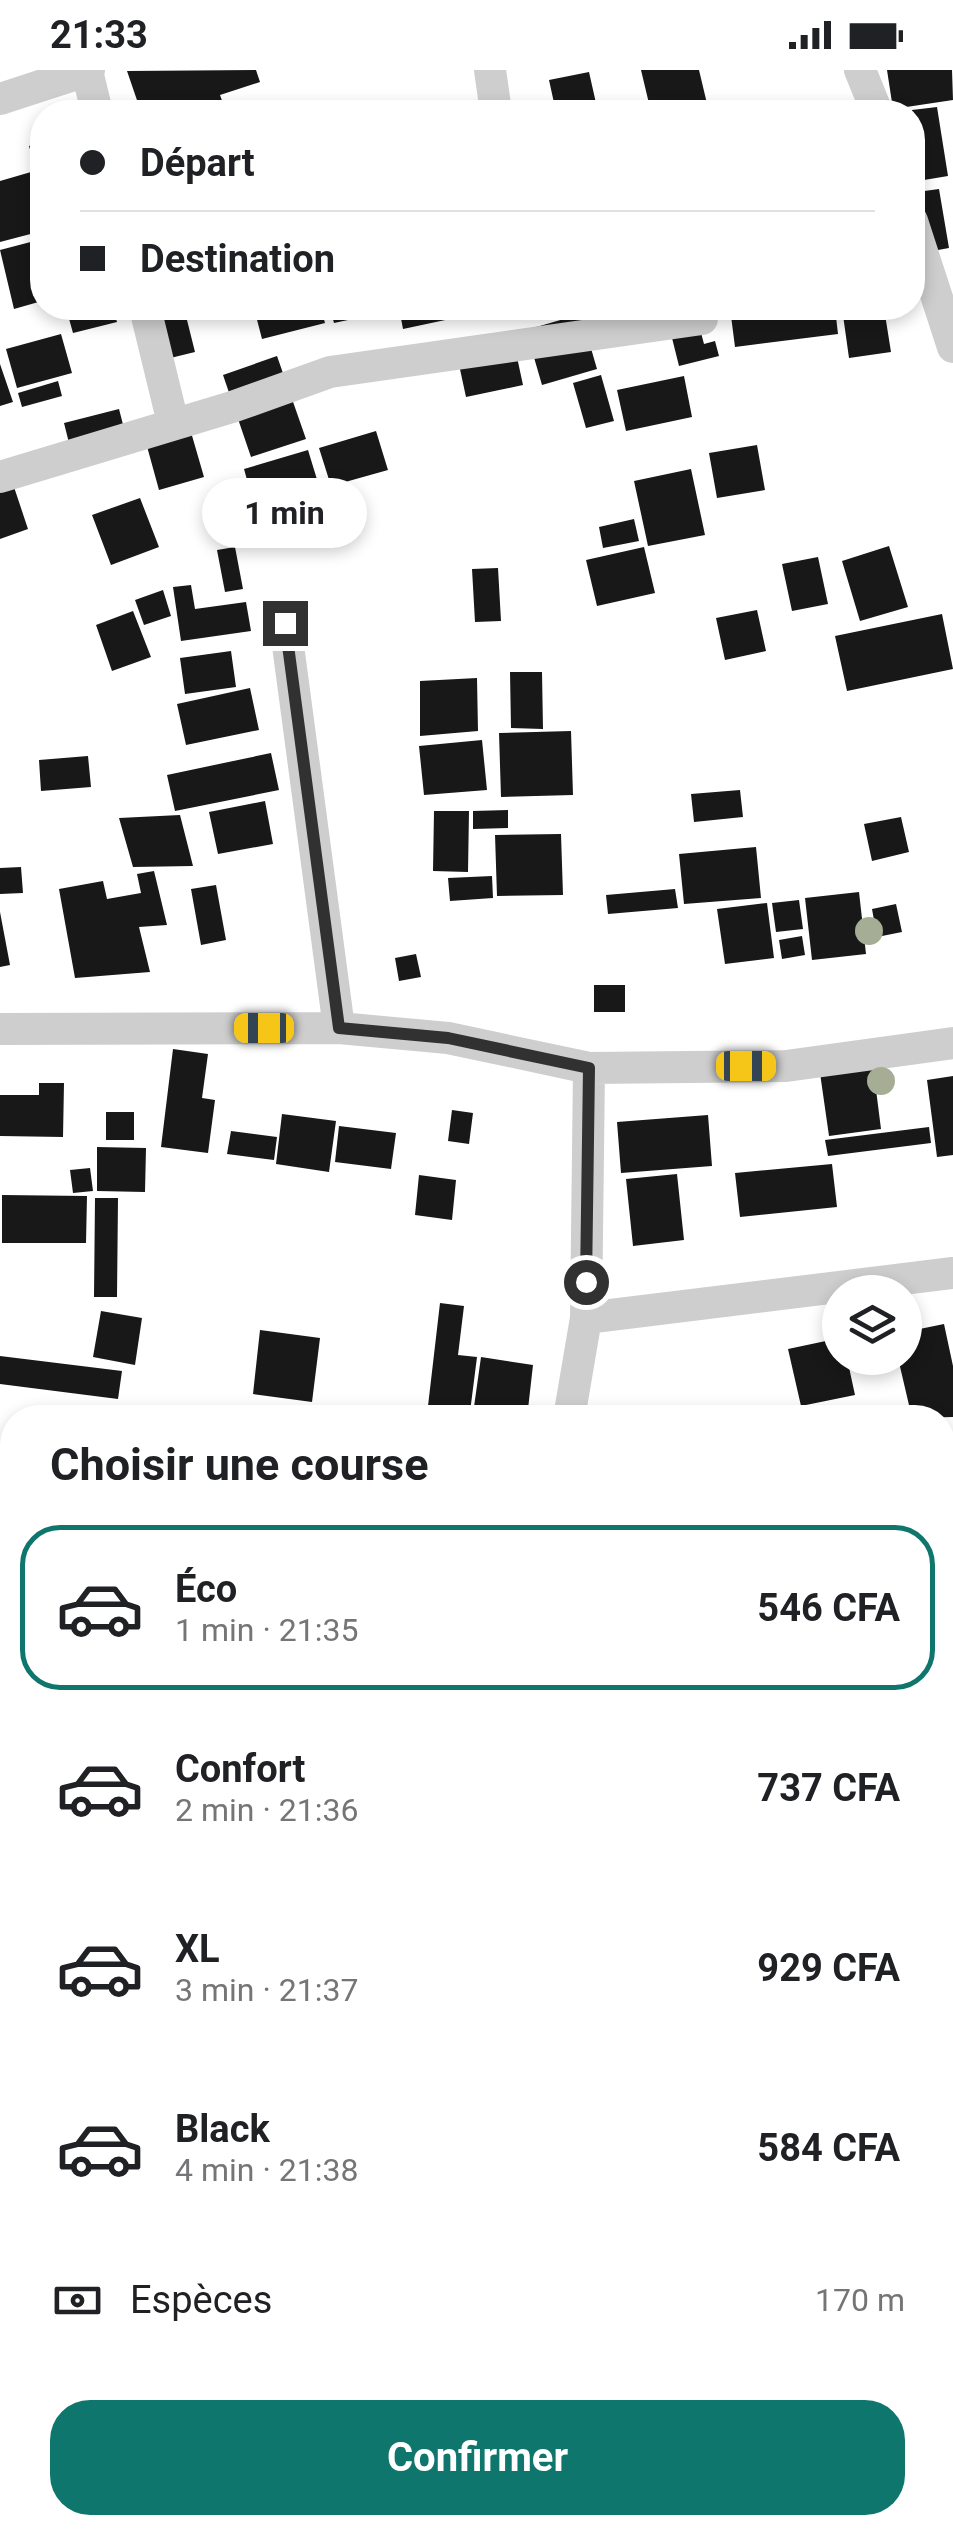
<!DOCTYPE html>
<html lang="fr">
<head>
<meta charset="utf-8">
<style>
  :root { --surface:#fff; --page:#f6f6f6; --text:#202124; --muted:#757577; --line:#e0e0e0; --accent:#0f766e }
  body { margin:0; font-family:Roboto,sans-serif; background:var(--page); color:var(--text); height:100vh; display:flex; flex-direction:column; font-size:38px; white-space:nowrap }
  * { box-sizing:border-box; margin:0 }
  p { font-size:32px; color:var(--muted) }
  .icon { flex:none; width:55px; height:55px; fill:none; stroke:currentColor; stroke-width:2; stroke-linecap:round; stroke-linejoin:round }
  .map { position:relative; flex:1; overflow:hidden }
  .sheet { position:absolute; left:0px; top:1335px; width:955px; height:1130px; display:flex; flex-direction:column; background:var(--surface); border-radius:40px 40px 0 0; box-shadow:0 5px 15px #0003 }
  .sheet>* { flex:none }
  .banner { position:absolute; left:30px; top:30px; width:895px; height:220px; border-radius:40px; box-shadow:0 5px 15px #0003; display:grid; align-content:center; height:220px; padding:0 50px; background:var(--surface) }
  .buttons { position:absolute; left:822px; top:1205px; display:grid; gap:20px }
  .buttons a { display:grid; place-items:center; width:100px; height:100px; border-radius:50%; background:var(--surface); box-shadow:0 5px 15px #0003; font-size:50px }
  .end { position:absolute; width:45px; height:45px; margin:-22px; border:12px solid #313131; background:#fff; box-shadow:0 0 0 5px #fff }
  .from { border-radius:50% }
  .bubble { position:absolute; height:70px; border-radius:35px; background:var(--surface); box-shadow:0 5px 15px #0003; font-size:32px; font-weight:700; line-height:70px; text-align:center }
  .car { position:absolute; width:30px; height:60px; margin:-30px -15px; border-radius:12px; box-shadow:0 0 8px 2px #0007; background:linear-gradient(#f5c518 24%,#345 0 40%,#f5c518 0 76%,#345 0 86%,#f5c518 0) }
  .banner b { display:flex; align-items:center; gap:35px; height:95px; font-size:38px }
  .banner b+b { border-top:2px solid var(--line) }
  .banner i { width:25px; height:25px; background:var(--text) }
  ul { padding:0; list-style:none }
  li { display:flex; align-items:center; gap:30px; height:165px; margin:0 20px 15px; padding:0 30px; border:5px solid transparent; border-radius:40px }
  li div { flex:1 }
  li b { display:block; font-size:38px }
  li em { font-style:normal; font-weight:700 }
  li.active { border-color:var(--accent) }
  li>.icon { width:90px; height:90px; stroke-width:1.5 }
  h2 { padding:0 50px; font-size:45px; line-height:120px }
  .pay { display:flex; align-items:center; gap:25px; height:110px; padding:0 50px; font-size:38px }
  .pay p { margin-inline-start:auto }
  .button { display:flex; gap:20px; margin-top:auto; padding:20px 50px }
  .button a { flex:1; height:115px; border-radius:40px; background:var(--accent); color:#fff; font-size:40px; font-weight:700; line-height:115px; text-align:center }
  .status { display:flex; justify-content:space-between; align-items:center; height:70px; padding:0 50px; background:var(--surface); direction:ltr }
  .status svg { height:28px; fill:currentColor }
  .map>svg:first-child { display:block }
</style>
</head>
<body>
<div class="status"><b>21:33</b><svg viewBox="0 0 49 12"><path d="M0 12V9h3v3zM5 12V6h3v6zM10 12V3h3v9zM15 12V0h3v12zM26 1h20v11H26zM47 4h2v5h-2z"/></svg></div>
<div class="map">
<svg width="953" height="2465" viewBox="0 0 953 2465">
  <rect width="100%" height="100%" fill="#fff"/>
  <!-- building -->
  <path fill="#181818" d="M256 0 260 12 220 25 225 39 215 42H156L153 32 139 36 127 1Z
    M641 0H699L709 42H651Z
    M887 0H952L953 30 893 39Z
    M589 2 598 42H556L549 10Z
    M782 30 784 42H721V39Z
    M937 37 948 106 912 112V40Z
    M42 72V97L36 99 29 76Z
    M31 102 42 143V161L0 172V111Z
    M939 119 949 178 927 182 917 122Z
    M42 169V231L14 239 0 180Z
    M66 238H113L117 252 73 263Z
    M140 238H184L195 282 154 292Z
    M243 238H321L325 253 262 269 255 242 245 244Z
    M330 238H389L390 241 334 253Z
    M399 238H462L464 246 403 259Z
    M730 238H835L838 264 735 277Z
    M842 238H884L891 282 849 288Z
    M695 240 704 274 715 271 719 286 679 296 667 248Z
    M581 244 597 299 542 315 526 260Z
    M61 264 72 303 17 318 6 279Z
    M512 264 523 315 466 327 455 276Z
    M277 286 306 369 251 387 223 305Z
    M0 294 13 332 0 336Z
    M601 305 614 351 586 358 573 313Z
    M684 306 692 347 626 361 617 320Z
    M58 311 62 326 22 337 18 323Z
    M184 338 204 407 159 420 140 351Z
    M119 339 126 366 71 381 64 353Z
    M376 361 388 400 331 416 319 378Z
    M757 375 765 420 717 428 709 383Z
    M308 380 319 416 254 435 244 399Z
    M691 399 705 465 648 476 634 411Z
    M9 402 28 459 0 469V405Z
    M140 428 159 477 111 495 92 445Z
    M634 449 639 471 603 478 599 457Z
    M889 476 908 537 860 551 842 491Z
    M235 477 243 519 225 522 217 480Z
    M644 477 655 523 597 536 586 490Z
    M818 487 828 534 792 541 782 494Z
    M498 498 501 551 475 552 472 499Z
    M191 515 195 539 246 532 251 561 181 571 173 517Z
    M163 520 171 546 144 555 135 530Z
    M757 540 766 581 725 590 716 548Z
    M133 541 151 587 112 601 96 555Z
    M942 544 953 599 847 621 835 566Z
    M231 581 236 617 185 624 180 588Z
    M510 602H542L543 659 511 658Z
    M477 608 478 661 420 666V611Z
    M250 618 259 660 186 675 177 634Z
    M571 661 573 725 501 727 499 663Z
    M482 670 487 720 424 725 419 676Z
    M271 683 279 720 175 741 167 705Z
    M88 686 91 717 41 721 39 690Z
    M740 720 743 747 694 752 691 724Z
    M265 731 273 774 218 784 209 742Z
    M508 740V758L473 759V741Z
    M434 741H469L468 802 433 801Z
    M180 745 193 796 133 797 119 748Z
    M901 747 909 782 872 791 864 754Z
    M561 764 563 825 497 826 495 765Z
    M756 777 761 828 684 834 679 784Z
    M21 797 23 823 0 824V798Z
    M154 801 167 855 139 857 150 902 75 908 59 819 103 811 107 829 141 823 137 804Z
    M492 806 493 828 450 831 448 808Z
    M216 815 226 870 201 875 191 819Z
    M675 819 678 838 608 844 606 825Z
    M859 822 866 884 812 890 805 828Z
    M799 830 803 859 776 862 772 833Z
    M767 833 774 888 725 894 717 839Z
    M896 834 902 862 877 867 872 839Z
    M0 842 10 895 0 897Z
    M802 866 805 885 782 889 779 870Z
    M416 884 421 907 399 911 395 888Z
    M594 915H625V942H594Z
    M173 979 208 984 202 1028 215 1030 208 1083 161 1077Z
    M873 996 881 1059 829 1066 820 1003Z
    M953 1006V1085L937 1087 927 1010Z
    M39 1013H64L63 1067 0 1066V1025H39Z
    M452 1040 473 1043 469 1074 448 1071Z
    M106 1042H134V1070H106Z
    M282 1044 336 1051 329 1102 276 1094Z
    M708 1045 712 1096 621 1103 617 1052Z
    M339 1056 396 1063 391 1099 335 1092Z
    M929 1057 931 1073 828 1086 825 1070Z
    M231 1061 277 1067 274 1090 227 1084Z
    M97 1077 146 1078 145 1122 97 1121Z
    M832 1094 837 1137 740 1147 735 1103Z
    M90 1098 93 1121 73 1123 70 1100Z
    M677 1104 684 1170 633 1176 626 1109Z
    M419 1105 456 1110 452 1150 415 1145Z
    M2 1125 87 1126 86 1173H2Z
    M95 1128H118L117 1227H94Z
    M440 1233 464 1236 458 1285 477 1287 470 1342 428 1336Z
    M101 1241 142 1248 135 1295 93 1287Z
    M944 1254 953 1296V1347L912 1348 898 1288H905V1262Z
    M260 1260 320 1268 312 1332 253 1324Z
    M840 1268V1288H847L855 1325 801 1336 788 1279Z
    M0 1286 122 1301 118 1329 0 1314Z
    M481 1287 533 1295 527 1348 473 1344Z
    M949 1428 952 1457 942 1458V1429Z
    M0 1509 12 1517V1561L0 1554Z
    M953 1628V1703L942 1706V1631Z
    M953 1773V1801L950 1802 942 1787V1779Z
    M942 1832 953 1838V1896L942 1914Z
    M0 2033 11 2034 5 2105H0Z
    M12 2330V2395L0 2397V2333Z
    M12 2405V2452L57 2454 0 2465V2407Z
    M942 2421 953 2428V2465H906L914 2452H942Z
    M786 2452H865L858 2465H779Z
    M876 2452H901L895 2465H870Z"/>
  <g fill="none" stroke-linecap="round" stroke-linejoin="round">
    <!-- minor -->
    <path stroke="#cecece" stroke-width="32" d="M490 0 496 42
      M860 0 877 42
      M87 1 97 42
      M0 29 89 0
      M912 151 953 277
      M145 238 173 353
      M0 407 232 337 330 302 702 249
      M285 553 339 958
      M0 959 339 958 448 968 589 998 786 996 953 973
      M586 1248 953 1203
      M569 1348 586 1248 589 998
      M0 1422 12 1423
      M942 1529 953 1526
      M0 1677 12 1682
      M0 1982 12 1986
      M942 2073 953 2051
      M942 2277 953 2285
      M0 2287 12 2282"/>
  </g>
  <!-- trees -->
  <g fill="#a5ae95">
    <circle cx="869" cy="861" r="14"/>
    <circle cx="881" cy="1011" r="14"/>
  </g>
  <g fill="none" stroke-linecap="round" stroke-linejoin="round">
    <!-- route -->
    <path stroke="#313131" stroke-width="12" d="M285 553 339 958 448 968 589 998 586 1212"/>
  </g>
</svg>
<div class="buttons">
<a><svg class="icon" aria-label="layers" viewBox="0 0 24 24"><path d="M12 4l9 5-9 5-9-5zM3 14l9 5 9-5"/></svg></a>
</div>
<i class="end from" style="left:586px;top:1212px"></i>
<i class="end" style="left:285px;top:553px"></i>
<div class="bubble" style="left:202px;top:408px;width:165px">1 min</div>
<i class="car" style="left:264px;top:958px;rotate:270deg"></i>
<i class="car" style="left:746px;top:996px;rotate:90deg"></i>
<div class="banner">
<b><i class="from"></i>Départ</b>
<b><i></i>Destination</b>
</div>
<section class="sheet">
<h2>Choisir une course</h2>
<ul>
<li class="active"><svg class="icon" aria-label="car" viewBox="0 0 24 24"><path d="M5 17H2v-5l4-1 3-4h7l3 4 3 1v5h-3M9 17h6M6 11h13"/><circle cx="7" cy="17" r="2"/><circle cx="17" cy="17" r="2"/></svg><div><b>Éco</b><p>1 min · 21:35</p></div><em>546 CFA</em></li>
<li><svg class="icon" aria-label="car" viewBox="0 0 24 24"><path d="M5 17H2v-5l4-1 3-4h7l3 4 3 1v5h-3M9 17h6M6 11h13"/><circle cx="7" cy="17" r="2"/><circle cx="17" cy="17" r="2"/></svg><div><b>Confort</b><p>2 min · 21:36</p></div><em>737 CFA</em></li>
<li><svg class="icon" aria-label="car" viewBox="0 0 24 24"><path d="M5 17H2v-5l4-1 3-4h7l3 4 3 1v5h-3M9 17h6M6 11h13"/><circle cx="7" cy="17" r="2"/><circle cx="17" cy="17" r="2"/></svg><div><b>XL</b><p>3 min · 21:37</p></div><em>929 CFA</em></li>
<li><svg class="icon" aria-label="car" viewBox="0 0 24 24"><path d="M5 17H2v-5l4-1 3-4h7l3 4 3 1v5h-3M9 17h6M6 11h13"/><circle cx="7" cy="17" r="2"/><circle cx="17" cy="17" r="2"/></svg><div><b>Black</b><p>4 min · 21:38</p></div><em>584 CFA</em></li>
</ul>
<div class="pay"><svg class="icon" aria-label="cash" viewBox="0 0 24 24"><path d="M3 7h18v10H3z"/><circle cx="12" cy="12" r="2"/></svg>Espèces<p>170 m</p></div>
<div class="button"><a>Confirmer</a></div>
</section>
</div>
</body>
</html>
